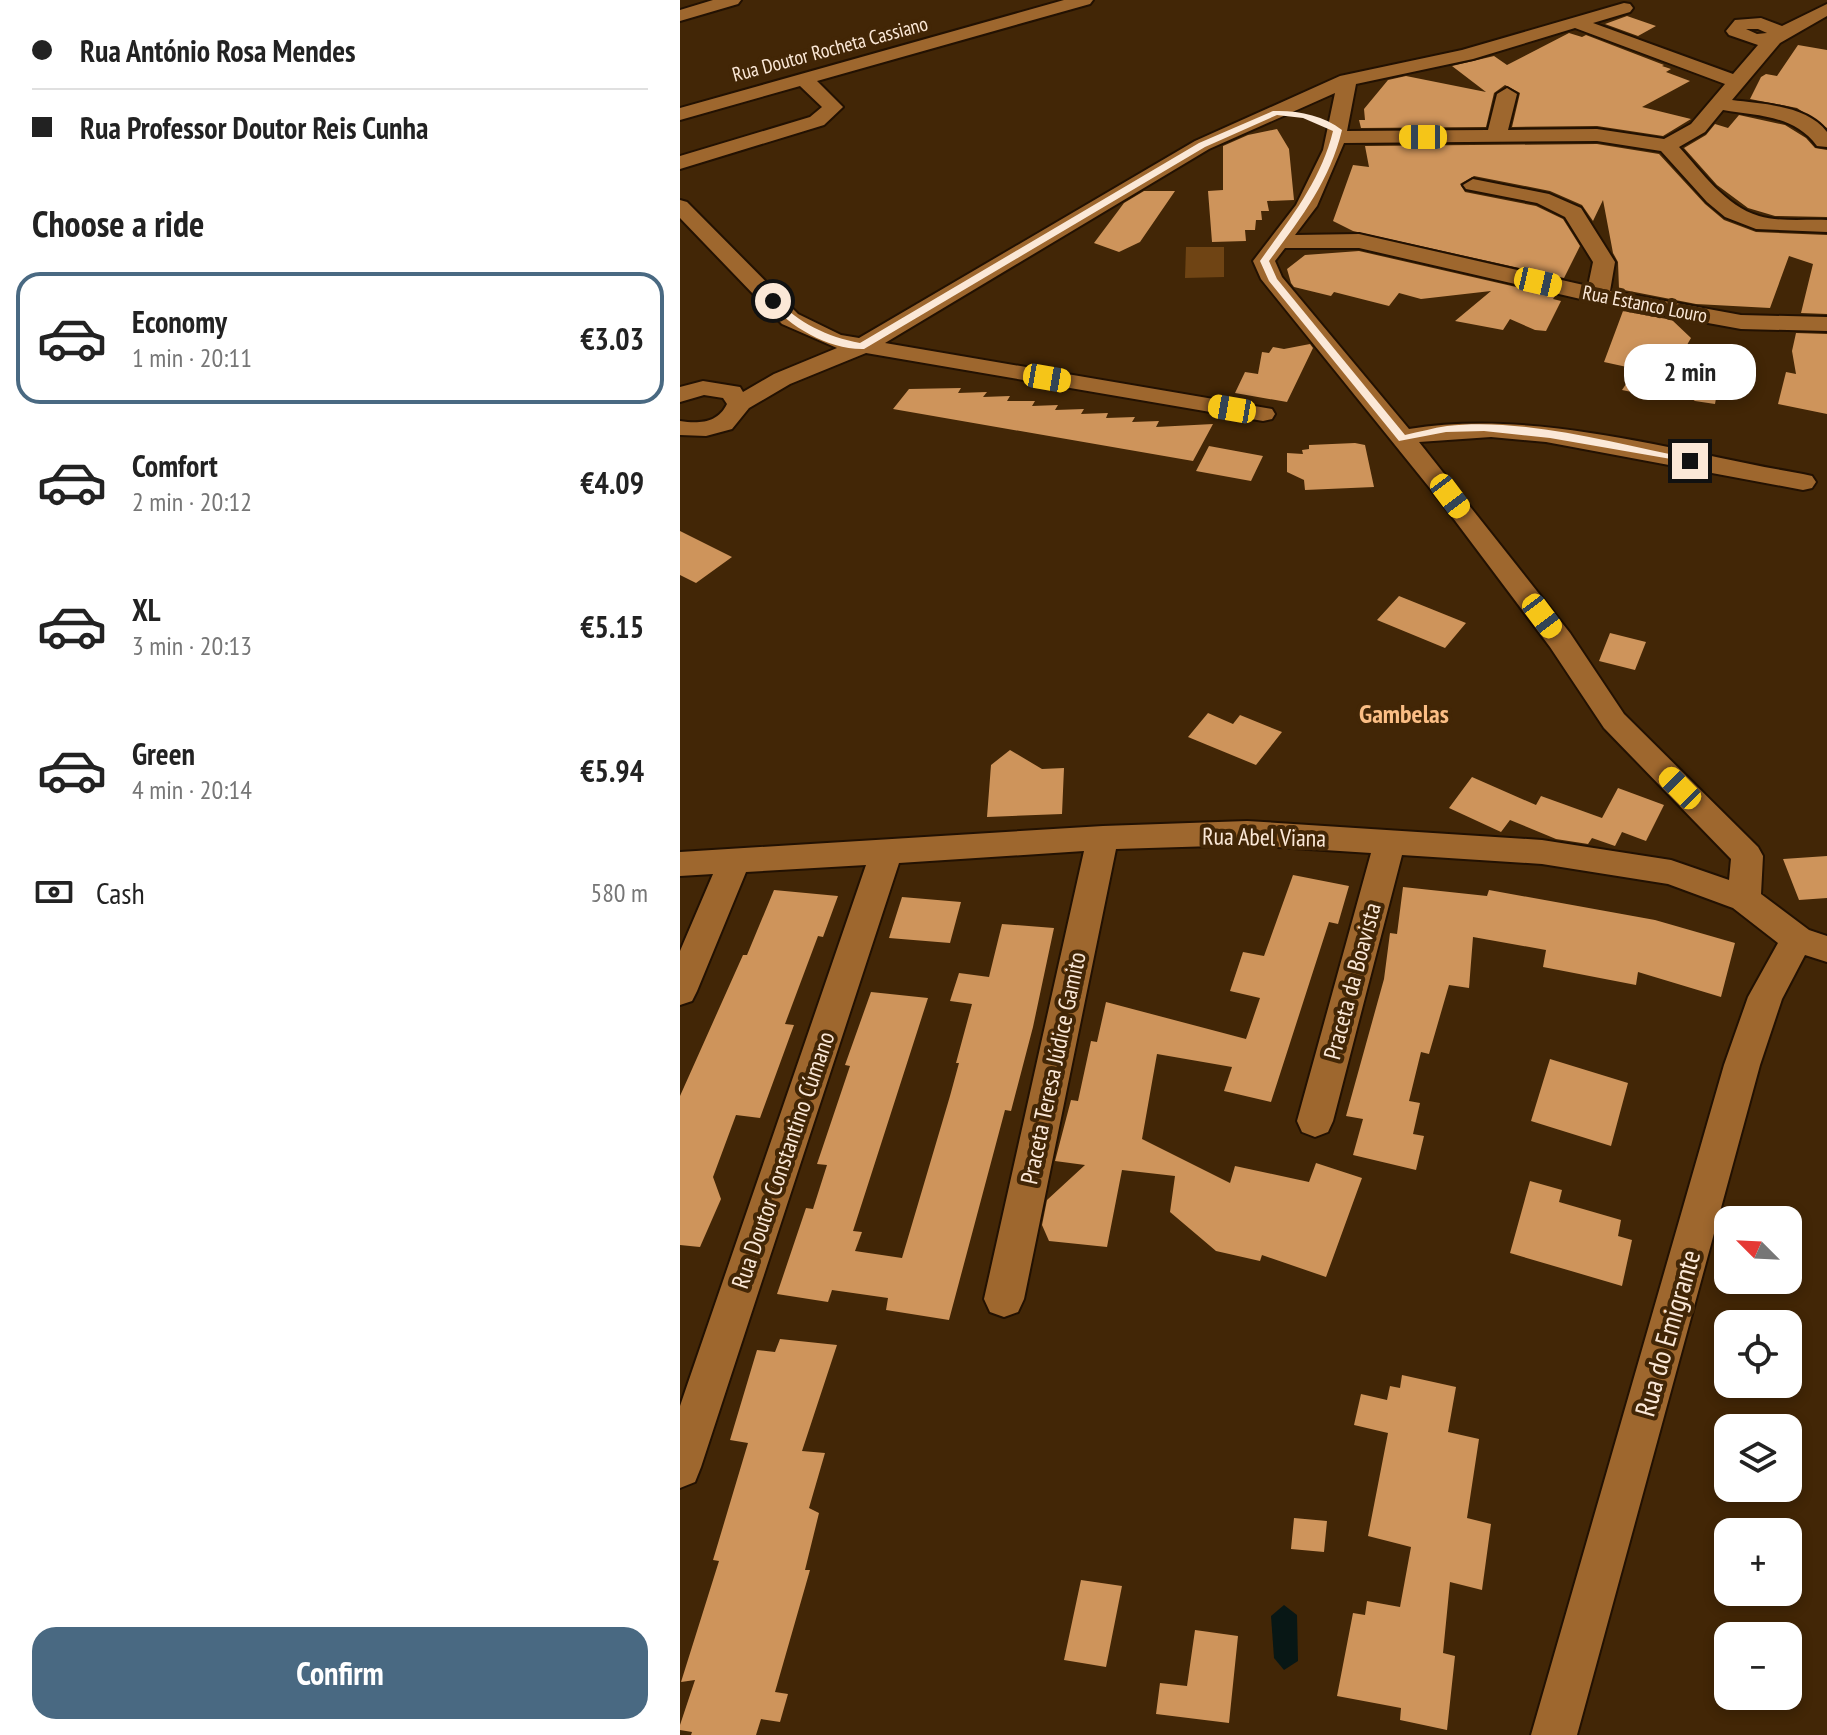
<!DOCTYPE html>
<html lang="en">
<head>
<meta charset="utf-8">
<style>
  :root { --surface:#fff; --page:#f2f2f2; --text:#222; --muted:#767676; --line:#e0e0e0; --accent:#496982 }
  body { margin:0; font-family:"PT Sans Narrow",sans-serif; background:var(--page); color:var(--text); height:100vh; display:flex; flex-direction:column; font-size:30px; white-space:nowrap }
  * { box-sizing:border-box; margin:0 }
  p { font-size:26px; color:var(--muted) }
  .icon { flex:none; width:44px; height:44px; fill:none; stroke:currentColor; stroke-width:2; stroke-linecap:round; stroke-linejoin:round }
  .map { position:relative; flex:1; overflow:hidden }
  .panel { display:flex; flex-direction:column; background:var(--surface); width:680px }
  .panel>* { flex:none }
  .top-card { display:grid; align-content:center; height:176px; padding:0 32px; background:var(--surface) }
  .needle { width:52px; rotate:294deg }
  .buttons { position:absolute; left:1034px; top:1206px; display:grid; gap:16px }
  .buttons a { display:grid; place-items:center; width:88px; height:88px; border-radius:16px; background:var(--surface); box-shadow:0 4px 12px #0003; font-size:40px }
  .end { position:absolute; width:36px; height:36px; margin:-18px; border:10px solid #fbe8d7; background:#111; box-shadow:0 0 0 4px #111 }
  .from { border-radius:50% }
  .bubble { position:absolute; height:56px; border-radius:24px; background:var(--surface); box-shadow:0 4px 12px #0003; font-size:26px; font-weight:700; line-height:56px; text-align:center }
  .car { position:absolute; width:24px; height:48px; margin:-24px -12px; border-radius:10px; box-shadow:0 0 6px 2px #0007; background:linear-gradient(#f5c518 24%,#345 0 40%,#f5c518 0 76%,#345 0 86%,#f5c518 0) }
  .top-card b { display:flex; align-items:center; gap:28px; height:76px; font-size:30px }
  .top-card b+b { border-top:2px solid var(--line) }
  .top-card i { width:20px; height:20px; background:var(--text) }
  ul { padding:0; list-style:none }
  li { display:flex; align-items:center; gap:24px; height:132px; margin:0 16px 12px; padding:0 16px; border:4px solid transparent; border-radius:24px }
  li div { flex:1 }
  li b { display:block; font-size:30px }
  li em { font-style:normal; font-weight:700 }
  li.selected { border-color:var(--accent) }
  li>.icon { width:72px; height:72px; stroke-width:1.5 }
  h2 { padding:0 32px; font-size:36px; line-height:96px }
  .pay { display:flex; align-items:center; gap:20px; height:88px; padding:0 32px; font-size:30px }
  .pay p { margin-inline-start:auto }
  .action { display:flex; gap:16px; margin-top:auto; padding:16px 32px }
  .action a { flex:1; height:92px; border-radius:24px; background:var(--accent); color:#fff; font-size:32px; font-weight:700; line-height:92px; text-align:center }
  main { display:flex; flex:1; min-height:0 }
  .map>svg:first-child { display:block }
</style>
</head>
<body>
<main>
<section class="panel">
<div class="top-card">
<b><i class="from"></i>Rua António Rosa Mendes</b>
<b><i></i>Rua Professor Doutor Reis Cunha</b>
</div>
<h2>Choose a ride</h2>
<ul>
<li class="selected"><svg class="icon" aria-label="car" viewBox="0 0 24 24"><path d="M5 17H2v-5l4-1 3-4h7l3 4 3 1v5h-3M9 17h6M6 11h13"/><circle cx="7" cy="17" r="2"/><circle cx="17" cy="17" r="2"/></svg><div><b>Economy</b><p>1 min · 20:11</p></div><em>€3.03</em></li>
<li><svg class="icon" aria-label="car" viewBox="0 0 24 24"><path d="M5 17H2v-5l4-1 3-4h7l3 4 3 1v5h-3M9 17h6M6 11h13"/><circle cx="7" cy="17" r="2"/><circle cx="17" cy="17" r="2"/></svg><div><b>Comfort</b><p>2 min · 20:12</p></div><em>€4.09</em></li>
<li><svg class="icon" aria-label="car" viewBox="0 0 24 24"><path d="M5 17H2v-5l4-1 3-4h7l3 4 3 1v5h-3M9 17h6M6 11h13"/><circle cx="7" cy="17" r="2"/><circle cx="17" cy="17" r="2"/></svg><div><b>XL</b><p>3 min · 20:13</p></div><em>€5.15</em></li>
<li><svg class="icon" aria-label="car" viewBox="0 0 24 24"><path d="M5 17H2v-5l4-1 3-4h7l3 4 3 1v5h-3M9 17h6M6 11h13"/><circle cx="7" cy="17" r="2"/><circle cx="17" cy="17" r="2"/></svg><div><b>Green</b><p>4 min · 20:14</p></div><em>€5.94</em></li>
</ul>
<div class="pay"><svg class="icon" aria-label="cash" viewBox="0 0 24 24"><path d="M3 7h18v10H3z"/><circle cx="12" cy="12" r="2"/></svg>Cash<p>580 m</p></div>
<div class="action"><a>Confirm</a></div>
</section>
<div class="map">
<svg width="1147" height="1735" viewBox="0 0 1147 1735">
  <rect width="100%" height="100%" fill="#422606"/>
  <!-- green -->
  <path fill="#6f4414" d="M506 247H544V277L505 278Z"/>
  <!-- water -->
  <path fill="#081715" d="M604 1605 617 1615 618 1661 604 1670 594 1658 591 1616Z"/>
  <!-- building -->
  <path fill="#ce945b" d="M947 16 976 26 958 36 925 24Z
    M889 33 902 37 906 35 984 65 982 66 991 69 986 72 1010 81 962 107 1011 119 983 136 917 126 832 127 840 93 825 85 814 93 806 127 681 128 679 120H685L684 109 708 80 726 76 806 92 772 66 814 56 827 65Z
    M1118 45 1147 50V128L1117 108 1070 99 1081 77 1086 74 1097 76Z
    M1059 115 1105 125 1126 138 1135 148 1147 150V217L1095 216 1068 208 1037 185 1004 148 1026 135 1035 124 1048 128Z
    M597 129 609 149 614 200 587 201 589 211H581L582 220H576L575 230H565L566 241 532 242 528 191 543 190V146L568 135Z
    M917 144 979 154 1025 204 1044 220 1076 232 1147 235V314L1121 313 1133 264 1109 256 1090 308 1016 304 939 289 938 262 933 253 923 200 913 221 902 205 870 191 794 176 780 184 785 192 856 206 883 219 900 246 884 278 673 231 653 221 673 165 689 167 685 146Z
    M464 191H495L460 242 439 252 414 243 444 203Z
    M679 251 875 296 873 299 881 301 866 331 855 330 830 319 823 330 775 321 811 291 741 299 719 293 709 306 654 292 651 296 614 287 611 283 607 269 625 255Z
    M943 311 992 320 1011 338 1004 350 1069 364 1060 387 1039 382 1035 404 1015 401 981 378 971 396 942 390 956 369 924 362Z
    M1116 333 1147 334V414L1098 404 1106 372 1116 374 1112 351Z
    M630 344 633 348 607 402 555 393 565 372 578 374 582 352 589 353 593 347 604 349Z
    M281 388 278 393 307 392 303 397 330 396 327 401H355L352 406 378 405 375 410 404 409 401 414 428 413 426 418 455 417 452 422 479 421 476 427 533 424 513 461 213 409 229 389Z
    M675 443 685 445 694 487 625 490 624 480 607 472V453L623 454 622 450 629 449V445Z
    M529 446 583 456 571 481 516 471Z
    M0 531 52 557 16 583 0 575Z
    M719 596 786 623 765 648 697 620Z
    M930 633 966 642 955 670 919 661Z
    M528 713 553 724 560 715 602 732 576 765 508 737Z
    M330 750 362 769 384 768 382 814 307 817 311 765Z
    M792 777 856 805 861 796 922 818 938 788 984 805 966 841 942 832 935 846 912 838 908 844 876 839 830 820 821 832 769 808Z
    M1147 856V898L1119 900 1103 859Z
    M613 875 669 886 658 924 649 922 591 1102 544 1091 552 1067 477 1054 462 1139 550 1183 555 1166 629 1182 636 1163 682 1178 646 1277 582 1255 580 1261 536 1251 490 1212 495 1176 442 1170 427 1247 369 1241 362 1225 367 1200 405 1165 375 1161 391 1100 398 1101 411 1041 417 1042 426 1002 566 1039 580 998 550 991 563 952 584 956Z
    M723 887 807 896 809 890 975 920 1055 943 1041 997 958 972 956 985 863 967 866 950 793 937 789 988 769 985 749 1054 741 1052 729 1101 740 1103 733 1134 744 1136 736 1170 673 1155 683 1119 666 1116 704 979 710 933 717 934Z
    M94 890 158 896 143 937 138 936 105 1024 114 1025 80 1118 56 1115 33 1177 41 1199 20 1247 0 1245V1096L63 955H67Z
    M222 897 281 902 270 943 209 938Z
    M322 924 374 928 353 1027 331 1111 325 1110 269 1320 206 1310 208 1298 152 1290 148 1302 97 1294 126 1208 133 1209 147 1165 137 1164 170 1066 165 1065 191 992 248 998 173 1231 182 1232 175 1251 222 1258 270 1096 279 1063H276L292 1004 270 1001 279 973 309 977Z
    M870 1059 948 1083 931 1146 851 1121Z
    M850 1181 882 1190 879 1202 941 1220 938 1236 952 1240 942 1286 830 1253Z
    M100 1339 157 1345 122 1451 145 1453 129 1508 139 1513 125 1570H130L95 1692 108 1694 100 1722 81 1719 76 1735H11L12 1732 0 1730V1725L15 1680 1 1682 39 1561 33 1560 68 1443 50 1440 77 1350 95 1352Z
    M722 1375 776 1387 768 1432 799 1439 787 1518 811 1524 802 1590 770 1582 763 1653 775 1656 767 1730 720 1720 721 1708 657 1696 673 1613 685 1615 687 1601 720 1607 731 1547 688 1536 708 1433 674 1425 681 1394 707 1400 710 1386 720 1388Z
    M614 1518 647 1521 644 1552 611 1549Z
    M401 1580 442 1586 426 1667 384 1660Z
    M515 1630 558 1636 549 1723 476 1714 480 1683 507 1686Z"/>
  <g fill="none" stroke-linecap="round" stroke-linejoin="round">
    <defs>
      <path id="street" d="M33 0H61L58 4 0 21V10Z
        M384 0H413L410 4 137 81 163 107 144 125 0 169V156L130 117 142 107 120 86 0 120V108Z
        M944 3 950 4 953 8 950 12 913 23 1053 74 1078 45 1049 35 1046 31 1055 20 1081 18 1102 26 1147 4V16L1100 43 1052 100C1082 104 1127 105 1147 132V147L1137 146C1114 115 1078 116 1043 110L1025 132 999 147C1022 172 1045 206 1079 216 1098 222 1126 219 1147 220V232L1076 229 1045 217 1027 202 981 151 917 141 664 143 637 206 615 235 679 234 908 286 913 262 885 217 857 203 786 189 783 185 793 179 869 194 901 208 935 262 930 291 1061 315 1147 317V331L1061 329 918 303 679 248H605L595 261 602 277 729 429C856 408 997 452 1123 474L1132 476 1136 482 1132 488 1123 490 866 442 811 437 739 442 890 633 944 714 1078 847 1083 856 1081 894 1129 930 1147 936V962L1125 955 1102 999 1080 1065 897 1735H851L1044 1065 1068 997 1098 943 1053 908 988 884 862 864 722 855 653 1121 648 1132 635 1137 622 1132 617 1121 691 853 567 845 436 849 344 1299 338 1312 324 1317 310 1312 304 1299 404 851 219 863 21 1467 15 1482 0 1488V1406L186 865 66 872 17 991 12 1001 0 1005V951L33 874 0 876V852L423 826 567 821 862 840 991 860 1049 880 1051 859 924 728 870 647 761 502 581 279 573 261 616 205 643 150 655 93 529 149 205 343 592 409 595 414 592 419 583 421 186 353 110 384 69 408 52 429 26 436 0 435V421C19 424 38 423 47 404L43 398 24 395 0 402V387L23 381 60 387 63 392 94 374 157 348 102 324 0 218V200L7 202 118 314 161 335 179 338 515 141 660 76 782 50ZM895 28 1045 84 1011 124 984 139 917 129 828 130 837 94 827 88 817 94 808 130 667 131 676 84 793 59ZM1066 29H1078L1087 33 1077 34Z"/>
    </defs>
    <!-- street casing -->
    <use href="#street" stroke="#221102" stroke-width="4"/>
    <!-- street -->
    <use href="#street" fill="#9e672e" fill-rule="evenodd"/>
  </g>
  <!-- route -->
  <path fill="#fbe8d7" d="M593 111C617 110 643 115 662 130 650 181 619 221 589 261L597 279 725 435C739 432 753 428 767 426 844 417 935 444 1010 458L1014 459V463L870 438 804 431 766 432 719 441 589 281 580 261C609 220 641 181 653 131L623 118 597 115 525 147 184 349C149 350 110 327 88 301L96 299C119 323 147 337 180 343L519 143Z"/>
  <g text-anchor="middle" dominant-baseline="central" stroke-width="8" stroke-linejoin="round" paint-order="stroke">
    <!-- far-street labels -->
    <g font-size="20" fill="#fbe8d7" stroke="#422606">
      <text transform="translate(150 49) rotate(-15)">Rua Doutor Rocheta Cassiano</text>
      <text transform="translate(965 304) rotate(11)">Rua Estanco Louro</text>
    </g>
    <!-- street labels -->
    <g font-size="24" fill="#fbe8d7" stroke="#422606">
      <text transform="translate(584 837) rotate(1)">Rua Abel Viana</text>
      <text transform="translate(672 981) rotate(-75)">Praceta da Boavista</text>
      <text transform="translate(373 1068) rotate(-78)">Praceta Teresa Júdice Gamito</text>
      <text transform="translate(103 1160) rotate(-71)">Rua Doutor Constantino Cúmano</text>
    </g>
    <!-- neighbourhood labels -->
    <g font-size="26" font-weight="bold" fill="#fbbe85" stroke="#422606">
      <text x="724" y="713">Gambelas</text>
    </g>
    <!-- near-street labels -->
    <g font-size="28" fill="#fbe8d7" stroke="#422606">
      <text transform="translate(987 1333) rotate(-74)">Rua do Emigrante</text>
    </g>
  </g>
</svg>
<div class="buttons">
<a><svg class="needle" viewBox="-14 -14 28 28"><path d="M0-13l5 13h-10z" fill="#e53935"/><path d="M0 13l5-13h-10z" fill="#767676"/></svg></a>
<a><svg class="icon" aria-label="locate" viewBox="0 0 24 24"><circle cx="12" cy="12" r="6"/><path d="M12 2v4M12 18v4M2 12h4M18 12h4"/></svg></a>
<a><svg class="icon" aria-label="layers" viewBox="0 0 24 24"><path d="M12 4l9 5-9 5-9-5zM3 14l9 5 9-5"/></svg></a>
<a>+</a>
<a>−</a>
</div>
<i class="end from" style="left:93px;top:301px"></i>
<i class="end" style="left:1010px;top:461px"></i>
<div class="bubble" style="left:944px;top:344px;width:132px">2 min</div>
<i class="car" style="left:743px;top:137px;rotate:270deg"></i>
<i class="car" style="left:858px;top:282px;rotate:103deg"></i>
<i class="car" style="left:367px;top:378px;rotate:100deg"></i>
<i class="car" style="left:552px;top:409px;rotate:280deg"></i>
<i class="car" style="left:770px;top:496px;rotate:143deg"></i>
<i class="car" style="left:862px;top:616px;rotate:143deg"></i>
<i class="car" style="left:1000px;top:788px;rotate:315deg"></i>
</div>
</main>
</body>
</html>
